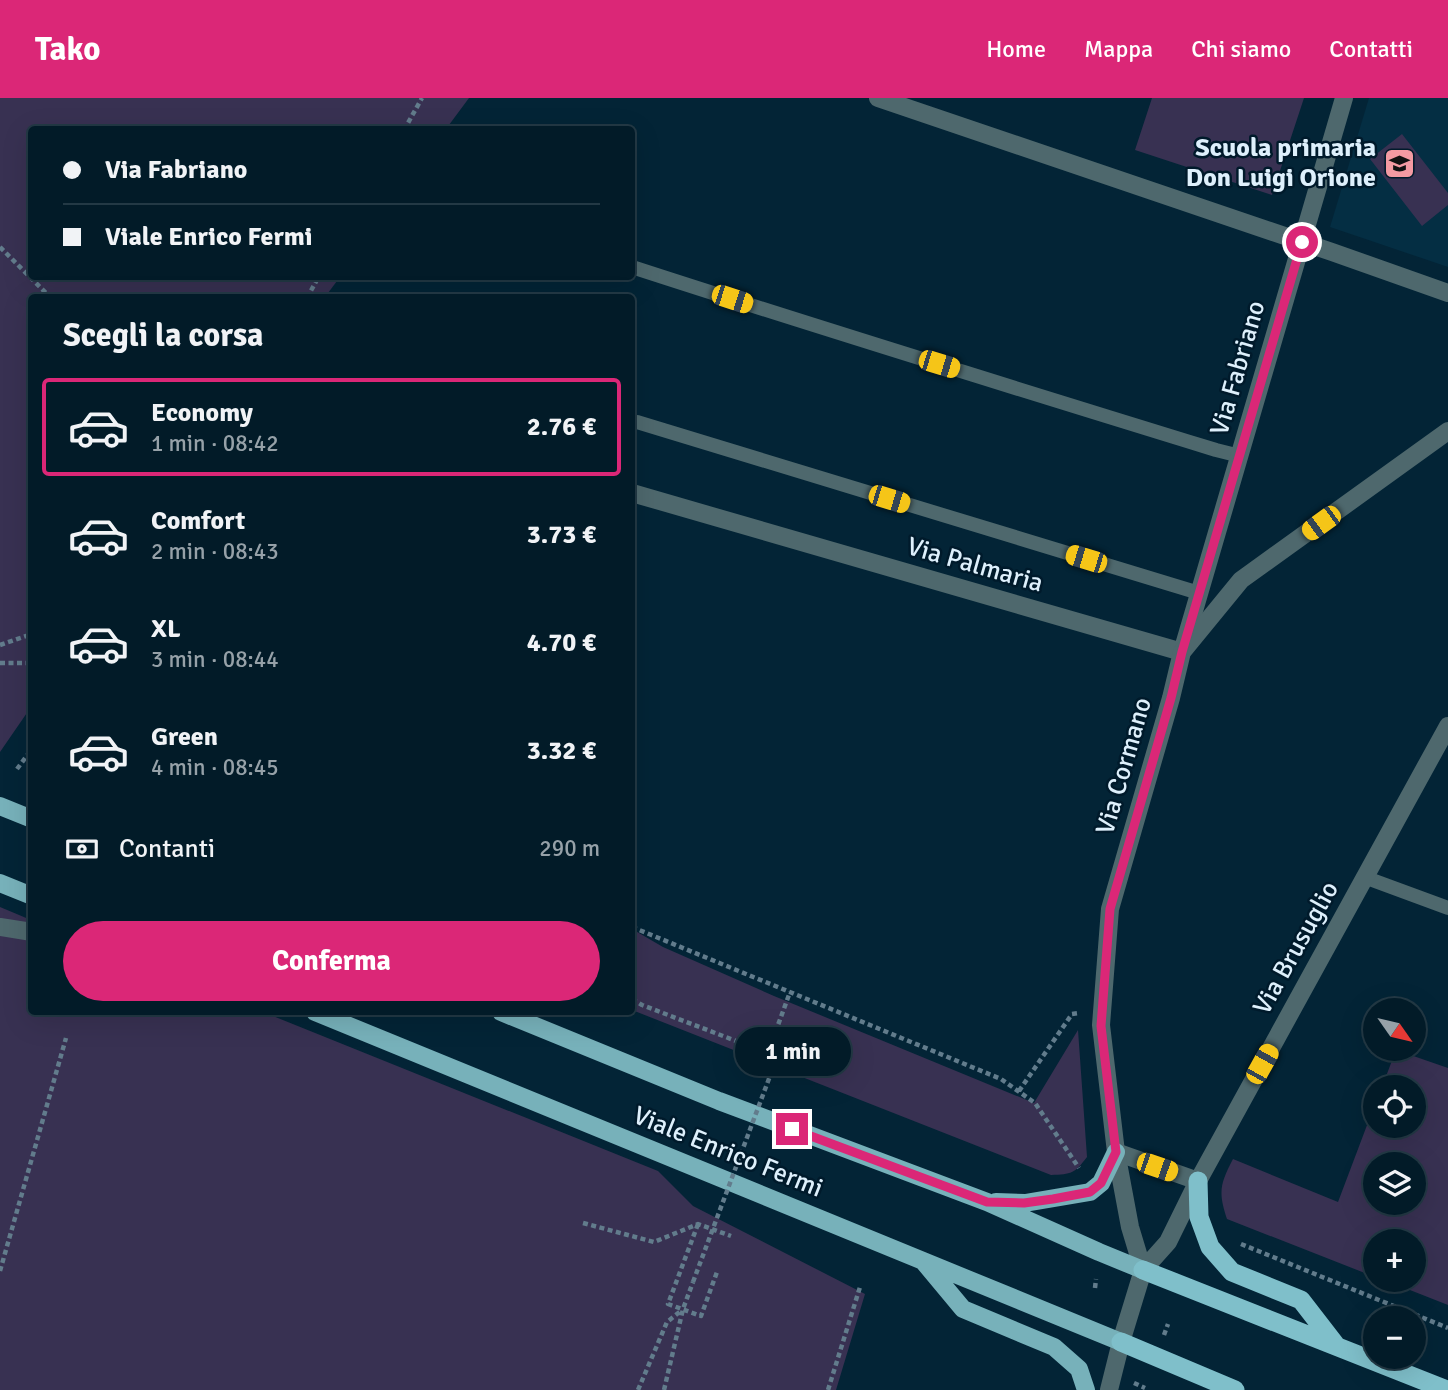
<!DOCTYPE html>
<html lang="it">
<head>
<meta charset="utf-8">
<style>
  :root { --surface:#021b28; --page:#0c2430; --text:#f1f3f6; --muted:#96a1a8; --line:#233945; --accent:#db2777 }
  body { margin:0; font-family:Signika,sans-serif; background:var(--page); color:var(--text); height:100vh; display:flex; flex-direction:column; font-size:26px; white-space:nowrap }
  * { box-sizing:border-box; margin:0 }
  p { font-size:23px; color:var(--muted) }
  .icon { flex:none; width:38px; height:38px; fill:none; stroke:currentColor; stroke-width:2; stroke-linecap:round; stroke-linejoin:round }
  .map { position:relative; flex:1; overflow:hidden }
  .panel { position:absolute; left:28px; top:196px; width:607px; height:721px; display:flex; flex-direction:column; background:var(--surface); border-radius:7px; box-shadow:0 7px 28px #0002,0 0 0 2px var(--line) }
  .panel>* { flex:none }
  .hud { position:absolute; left:28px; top:28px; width:607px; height:154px; border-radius:7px; box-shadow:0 7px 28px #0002,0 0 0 2px var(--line); display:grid; align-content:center; height:154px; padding:0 35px; background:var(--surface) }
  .needle { width:46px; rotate:124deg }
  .controls { position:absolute; left:1363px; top:900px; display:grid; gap:14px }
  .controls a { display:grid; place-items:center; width:63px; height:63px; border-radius:50%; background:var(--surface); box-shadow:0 7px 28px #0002,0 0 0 2px var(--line); font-size:35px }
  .end { position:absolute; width:32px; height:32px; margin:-16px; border:9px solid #db2777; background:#fff; box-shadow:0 0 0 4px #fff }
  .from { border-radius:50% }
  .bubble { position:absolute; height:49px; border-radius:24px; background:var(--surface); box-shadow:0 7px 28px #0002,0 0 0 2px var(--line); font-size:23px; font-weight:800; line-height:49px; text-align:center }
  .car { position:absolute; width:21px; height:42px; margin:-21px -10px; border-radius:9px; box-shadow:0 0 5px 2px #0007; background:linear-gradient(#f5c518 24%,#345 0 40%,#f5c518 0 76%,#345 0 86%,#f5c518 0) }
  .hud b { display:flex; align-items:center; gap:24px; height:66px; font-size:26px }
  .hud b+b { border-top:2px solid var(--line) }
  .hud i { width:18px; height:18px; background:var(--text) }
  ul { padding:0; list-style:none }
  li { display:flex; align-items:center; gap:21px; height:98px; margin:0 14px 10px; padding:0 21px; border:4px solid transparent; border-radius:7px }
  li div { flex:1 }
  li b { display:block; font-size:26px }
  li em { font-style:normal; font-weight:800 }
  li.current { border-color:var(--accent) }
  li>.icon { width:63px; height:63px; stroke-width:1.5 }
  h2 { padding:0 35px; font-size:32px; line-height:84px }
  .pay { display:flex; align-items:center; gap:18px; height:77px; padding:0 35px; font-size:26px }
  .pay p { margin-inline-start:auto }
  .cta { display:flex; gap:14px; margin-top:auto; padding:14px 35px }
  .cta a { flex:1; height:80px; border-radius:42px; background:var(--accent); color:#fff; font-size:28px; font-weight:800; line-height:80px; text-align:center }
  header { display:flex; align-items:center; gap:42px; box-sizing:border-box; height:98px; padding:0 35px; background:var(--accent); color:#fff }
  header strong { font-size:33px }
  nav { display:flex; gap:38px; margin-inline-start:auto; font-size:24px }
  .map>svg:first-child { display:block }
</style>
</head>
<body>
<header>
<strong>Tako</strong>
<nav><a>Home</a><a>Mappa</a><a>Chi siamo</a><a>Contatti</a></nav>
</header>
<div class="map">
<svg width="1448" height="1292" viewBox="0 0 1448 1292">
  <rect width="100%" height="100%" fill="#032436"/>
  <!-- built -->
  <path fill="#042e43" d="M1369 0H1448V169L1330 129Z"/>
  <!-- green -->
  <path fill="#383152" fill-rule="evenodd" d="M0 0H469L446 31 32 32V178L340 179 325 199 32 200 31 609 0 654Z
    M1152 0H1304L1272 97 1135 52Z
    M1402 36 1448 95V107L1422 128 1370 61Z
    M0 809 31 822 32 914H263L658 1073 693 1108 865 1196 836 1292H0Z
    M632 831 663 849 774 898 1034 1005 1078 932 1087 1059C1074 1076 1072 1076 1051 1077L632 912Z
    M1396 952 1448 970V1207L1382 1181H1414V1143H1376L1375 1179 1227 1121C1218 1094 1220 1086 1233 1061L1338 1104 1375 1006 1376 1027H1414V989H1382ZM1376 1066H1414V1104H1376Z"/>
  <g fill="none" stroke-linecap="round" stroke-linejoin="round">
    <!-- path -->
    <path stroke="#627c8c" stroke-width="4.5" stroke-dasharray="5 3.5" stroke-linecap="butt" d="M404 32 422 0
      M0 149 51 200
      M307 200 319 178
      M0 547 32 536
      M0 565H32
      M17 671 32 651
      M632 829 1001 981 1035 1005 1079 1070
      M632 901 642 907 778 959 770 978
      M778 959 774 938 790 894
      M1019 993 1072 916 1079 915
      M583 1125 654 1144 698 1126 731 1138
      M698 1126 668 1206 701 1218 717 1174
      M1241 1146 1448 1230
      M0 1173 66 940
      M1095 1190 1096 1181
      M1164 1237 1168 1226
      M1134 1285 1145 1290
      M638 1292 667 1224 682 1212
      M664 1292 683 1211 693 1184
      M828 1292 860 1189"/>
    <!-- service -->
    <path stroke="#4e686d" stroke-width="14" d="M632 169C826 232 1021 292 1216 352L1240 358
      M637 324 1199 495
      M1364 779 1448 810"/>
    <!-- minor -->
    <path stroke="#4e686d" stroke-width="18" d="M878 0 1332 154 1448 195
      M632 395 1182 554 1344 0
      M1116 1054 1198 1083
      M1109 1292 1121 1244"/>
    <!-- tertiary -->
    <path stroke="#4e686d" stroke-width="18" d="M0 829 32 834
      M1143 1172 1130 1129 1116 1054 1101 927 1110 811 1171 600 1182 554 1241 482 1448 333
      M1121 1244 1143 1172 1168 1144 1198 1083 1448 628"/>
    <!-- primary -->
    <path stroke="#77b1ba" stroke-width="18" d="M0 708 32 721
      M0 785 32 798
      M315 914 1121 1244
      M501 914 719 1003 987 1104 1099 1154 1143 1172
      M996 1104 1025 1105 1090 1094 1101 1085 1116 1054
      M923 1163 963 1211 1054 1249 1079 1271 1086 1292"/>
    <!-- trunk -->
    <path stroke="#7fbfca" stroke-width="19" d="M1198 1083 1199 1119 1210 1149 1232 1174 1301 1202 1335 1246
      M1143 1172 1447 1292
      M1121 1244 1235 1292"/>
    <!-- path-bridge -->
    <path stroke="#627c8c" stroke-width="4.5" stroke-dasharray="5 3.5" stroke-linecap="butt" d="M693 1184 770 978"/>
  </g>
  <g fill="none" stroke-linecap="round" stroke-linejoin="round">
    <!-- route -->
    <path stroke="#db2777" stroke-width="9" d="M792 1031 987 1104 1024 1105 1053 1101 1090 1094 1101 1085 1116 1054 1101 928 1110 811 1171 600 1182 554 1302 144"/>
  </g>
  <!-- icons -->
  <defs>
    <symbol id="school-square" viewBox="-11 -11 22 22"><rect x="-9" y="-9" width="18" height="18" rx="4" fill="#f49aa2" stroke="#001a2b"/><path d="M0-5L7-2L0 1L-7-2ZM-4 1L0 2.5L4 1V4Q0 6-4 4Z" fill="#111"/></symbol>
  </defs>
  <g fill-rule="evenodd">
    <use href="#school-square" x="1382" y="48" width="35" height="35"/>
  </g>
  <g text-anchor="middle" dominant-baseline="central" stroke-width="5" stroke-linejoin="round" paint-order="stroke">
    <!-- poi labels -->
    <g font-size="26" font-weight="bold" fill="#def0fc" stroke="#001a2b" text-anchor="end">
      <text x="1376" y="50">Scuola primaria<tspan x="1376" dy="30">Don Luigi Orione</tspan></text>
    </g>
    <!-- street labels -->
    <g font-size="26" fill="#def0fc" stroke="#001a2b">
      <text transform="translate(1238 270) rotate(-74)">Via Fabriano</text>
      <text transform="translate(975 467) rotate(16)">Via Palmaria</text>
      <text transform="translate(1124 668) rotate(-74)">Via Cormano</text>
      <text transform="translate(1296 850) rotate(-61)">Via Brusuglio</text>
      <text transform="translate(728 1054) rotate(22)">Viale Enrico Fermi</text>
    </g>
  </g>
</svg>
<div class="controls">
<a><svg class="needle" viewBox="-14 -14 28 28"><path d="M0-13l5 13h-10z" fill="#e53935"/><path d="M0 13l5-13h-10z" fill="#96a1a8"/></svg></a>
<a><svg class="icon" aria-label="locate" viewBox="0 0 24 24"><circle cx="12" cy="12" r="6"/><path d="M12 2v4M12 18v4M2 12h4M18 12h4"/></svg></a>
<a><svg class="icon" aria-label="layers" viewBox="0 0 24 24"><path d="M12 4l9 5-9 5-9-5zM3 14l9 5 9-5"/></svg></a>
<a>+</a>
<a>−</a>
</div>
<i class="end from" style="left:1302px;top:144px"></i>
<i class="end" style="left:792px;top:1031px"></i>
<div class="bubble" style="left:735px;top:929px;width:116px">1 min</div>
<i class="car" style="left:732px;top:201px;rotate:108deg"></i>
<i class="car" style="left:939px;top:266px;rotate:107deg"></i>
<i class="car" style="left:889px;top:401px;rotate:107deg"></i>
<i class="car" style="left:1321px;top:425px;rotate:234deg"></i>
<i class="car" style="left:1086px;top:461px;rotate:287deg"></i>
<i class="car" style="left:1262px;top:966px;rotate:29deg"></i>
<i class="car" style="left:1157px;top:1069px;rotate:109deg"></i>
<div class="hud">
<b><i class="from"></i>Via Fabriano</b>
<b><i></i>Viale Enrico Fermi</b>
</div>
<section class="panel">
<h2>Scegli la corsa</h2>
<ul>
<li class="current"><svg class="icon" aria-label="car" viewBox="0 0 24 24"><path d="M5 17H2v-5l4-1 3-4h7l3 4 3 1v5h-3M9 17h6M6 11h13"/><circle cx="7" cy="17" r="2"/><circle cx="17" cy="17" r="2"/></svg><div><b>Economy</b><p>1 min · 08:42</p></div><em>2.76 €</em></li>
<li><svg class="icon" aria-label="car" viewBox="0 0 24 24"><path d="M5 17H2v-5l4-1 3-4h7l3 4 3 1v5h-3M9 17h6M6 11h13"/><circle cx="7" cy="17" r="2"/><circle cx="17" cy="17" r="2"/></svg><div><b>Comfort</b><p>2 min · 08:43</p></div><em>3.73 €</em></li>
<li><svg class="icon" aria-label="car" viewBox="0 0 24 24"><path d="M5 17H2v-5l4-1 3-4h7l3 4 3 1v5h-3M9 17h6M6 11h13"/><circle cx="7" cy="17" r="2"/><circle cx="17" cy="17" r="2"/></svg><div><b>XL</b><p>3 min · 08:44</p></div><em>4.70 €</em></li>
<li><svg class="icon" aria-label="car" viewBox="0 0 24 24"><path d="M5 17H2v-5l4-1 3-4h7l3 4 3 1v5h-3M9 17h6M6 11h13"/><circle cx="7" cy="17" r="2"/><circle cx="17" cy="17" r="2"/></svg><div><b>Green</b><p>4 min · 08:45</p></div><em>3.32 €</em></li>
</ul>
<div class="pay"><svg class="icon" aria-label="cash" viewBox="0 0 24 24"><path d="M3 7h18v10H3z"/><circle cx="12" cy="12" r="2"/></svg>Contanti<p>290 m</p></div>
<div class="cta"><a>Conferma</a></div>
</section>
</div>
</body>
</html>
